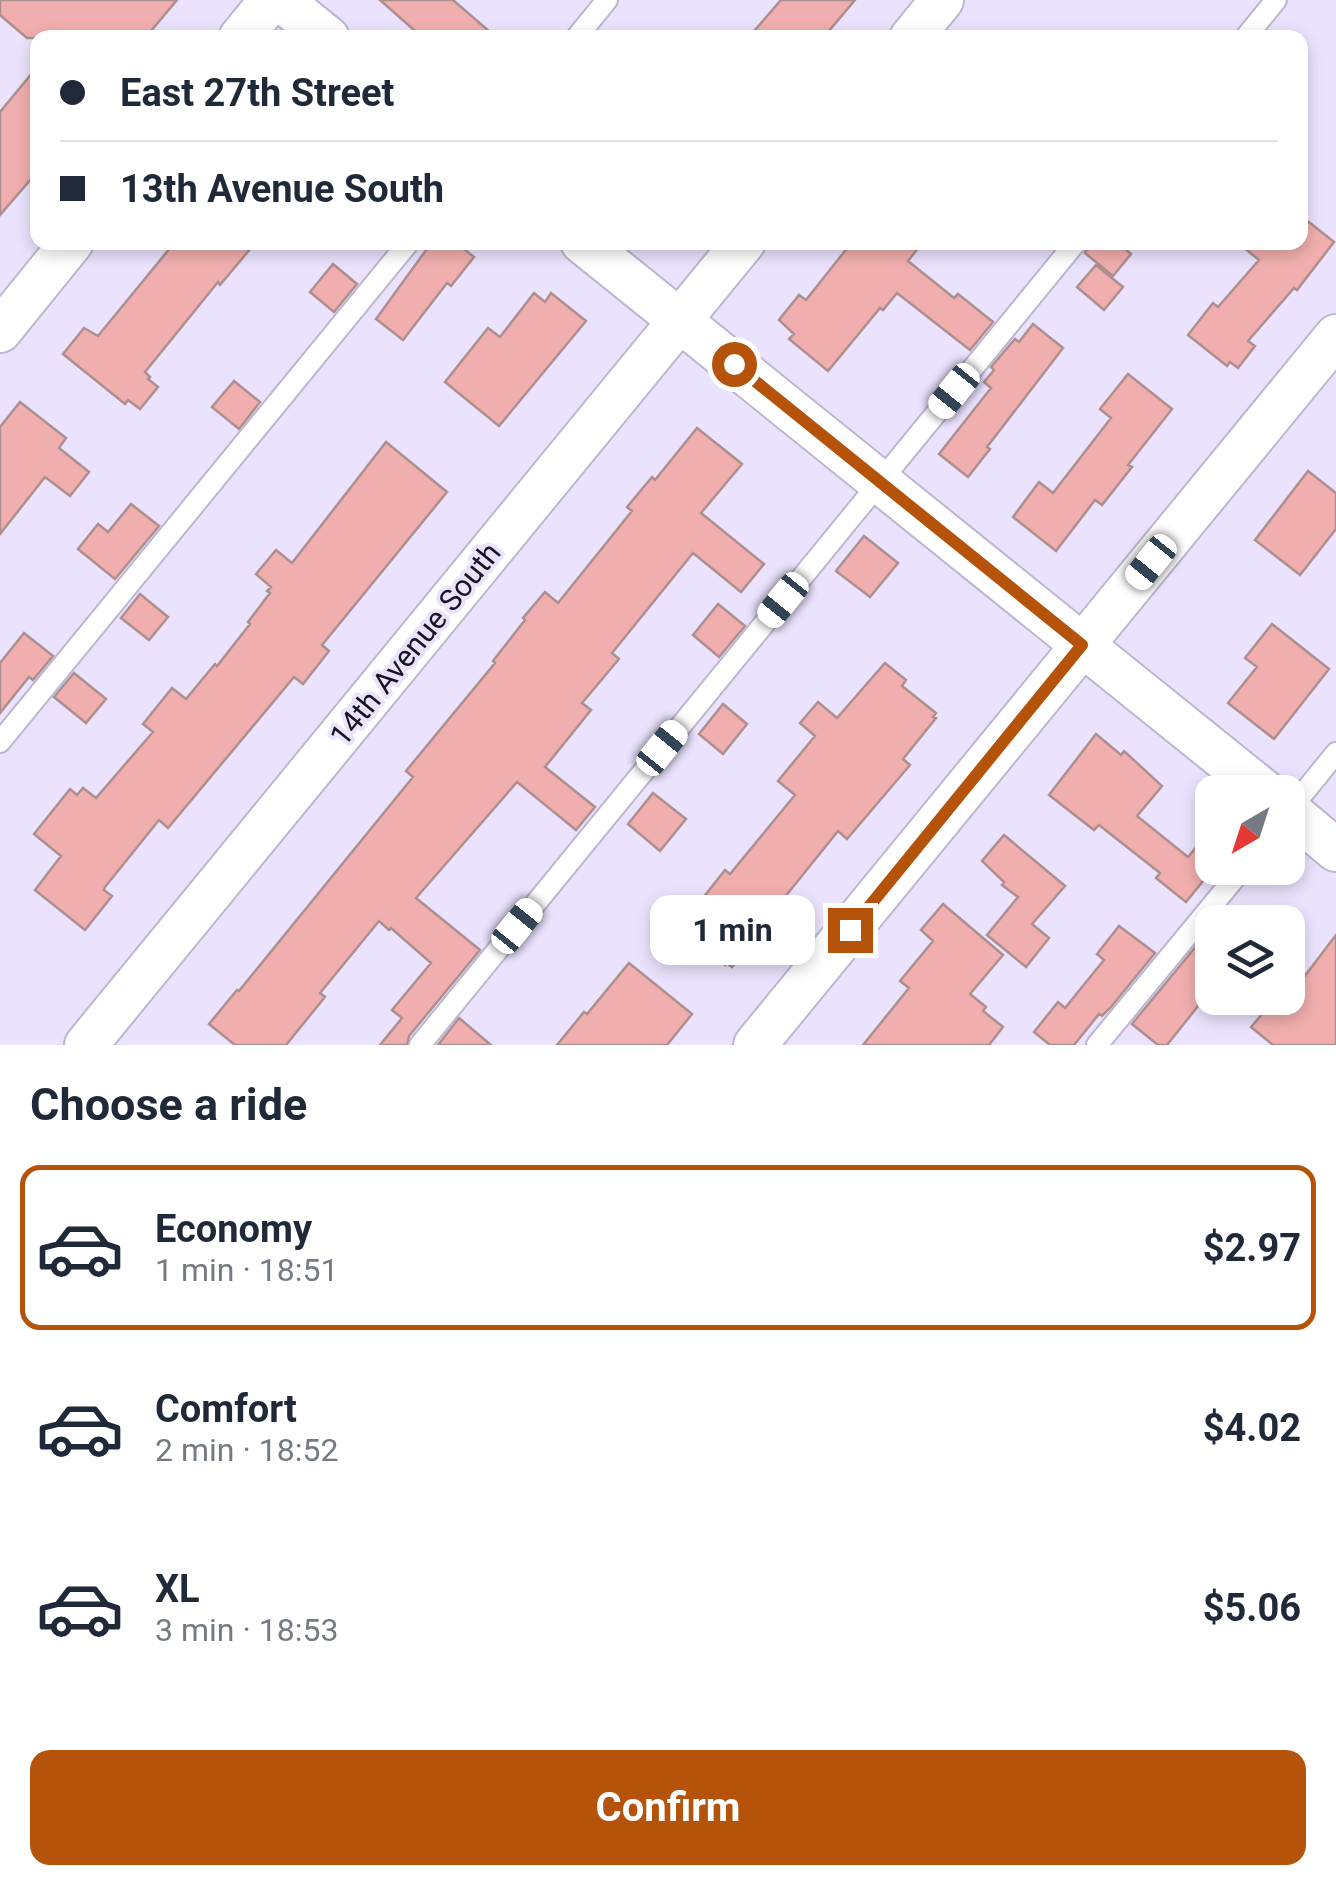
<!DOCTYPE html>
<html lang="en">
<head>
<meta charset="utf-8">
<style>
  :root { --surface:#fff; --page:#f2f2f3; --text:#1f2937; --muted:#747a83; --line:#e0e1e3; --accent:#b45309 }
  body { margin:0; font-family:Roboto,sans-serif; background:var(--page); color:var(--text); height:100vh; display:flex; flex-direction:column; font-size:38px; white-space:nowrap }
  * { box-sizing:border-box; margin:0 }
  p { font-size:32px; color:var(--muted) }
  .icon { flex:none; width:55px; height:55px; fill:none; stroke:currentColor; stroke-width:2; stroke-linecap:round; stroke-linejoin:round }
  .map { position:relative; height:1045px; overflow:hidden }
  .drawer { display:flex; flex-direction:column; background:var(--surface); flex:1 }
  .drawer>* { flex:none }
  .hud { position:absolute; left:30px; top:30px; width:1278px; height:220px; border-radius:20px; box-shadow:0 5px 15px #0003; display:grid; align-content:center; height:220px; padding:0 30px; background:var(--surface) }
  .needle { width:65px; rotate:219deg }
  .tools { position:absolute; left:1195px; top:775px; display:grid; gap:20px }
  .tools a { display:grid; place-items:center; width:110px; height:110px; border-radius:20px; background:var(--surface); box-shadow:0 5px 15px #0003; font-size:50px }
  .end { position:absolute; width:45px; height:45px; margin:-22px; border:12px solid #b45309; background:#fff; box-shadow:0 0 0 5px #fff }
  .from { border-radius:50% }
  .bubble { position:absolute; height:70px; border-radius:20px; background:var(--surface); box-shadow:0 5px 15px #0003; font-size:32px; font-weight:700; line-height:70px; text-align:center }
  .car { position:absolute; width:30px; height:60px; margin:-30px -15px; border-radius:12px; box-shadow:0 0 8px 2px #0007; background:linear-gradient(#fff 24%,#345 0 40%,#fff 0 76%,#345 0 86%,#fff 0) }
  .hud b { display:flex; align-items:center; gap:35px; height:95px; font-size:38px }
  .hud b+b { border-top:2px solid var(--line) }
  .hud i { width:25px; height:25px; background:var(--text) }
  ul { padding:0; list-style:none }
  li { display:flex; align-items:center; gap:30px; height:165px; margin:0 20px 15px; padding:0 10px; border:5px solid transparent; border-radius:20px }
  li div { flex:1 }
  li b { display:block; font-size:38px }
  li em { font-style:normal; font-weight:700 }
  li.selected { border-color:var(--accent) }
  li>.icon { width:90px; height:90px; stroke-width:1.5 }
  h2 { padding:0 30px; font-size:45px; line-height:120px }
  .cta { display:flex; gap:20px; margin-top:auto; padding:20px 30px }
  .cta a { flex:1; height:115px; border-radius:20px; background:var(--accent); color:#fff; font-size:40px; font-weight:700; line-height:115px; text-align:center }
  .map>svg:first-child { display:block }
</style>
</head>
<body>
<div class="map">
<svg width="1336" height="1045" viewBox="0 0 1336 1045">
  <rect width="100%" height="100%" fill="#ebe3fd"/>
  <!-- building -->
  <path fill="#f0afae" stroke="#ac8f8e" stroke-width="2.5" d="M0 0H177L145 38H27L0 15Z
    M380 0H453L497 38H423Z
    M781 0H855L823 38H748Z
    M38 66V171L0 215V112Z
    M1300 215 1334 242 1297 290 1294 288 1248 341 1255 346 1238 368 1230 362 1227 366 1188 335 1213 303 1218 307 1259 260 1237 242H1300Z
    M175 242H256L220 285 218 282 145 372 150 377 148 379 158 387 140 409 128 400 125 404 63 354 84 328 98 336Z
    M432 242H455L474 257 451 286 447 283 403 340 376 319Z
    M852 242H923L908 261 954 298 958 294 993 322 970 350 897 293 883 310 880 308 828 371 789 339 794 334 779 320 799 295 806 300Z
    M1090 242H1117L1131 254 1113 276 1085 253Z
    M333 264 357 284 334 312 310 292Z
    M1096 265 1123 287 1104 310 1077 287Z
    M534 293 545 302 551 293 586 321 499 426 445 382 488 328 500 337Z
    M1033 324 1063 348 987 447 990 449 968 477 939 454 991 388 984 382 994 370 991 367 1015 339 1019 342Z
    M1128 374 1172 409 1128 465 1132 467 1102 505 1095 500 1056 551 1013 517 1039 482 1053 493 1111 418 1100 409Z
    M234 381 260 402 239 429 212 407Z
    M20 402 66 438 59 448 89 472 70 496 45 477 0 534V427Z
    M697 428 742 464 701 513 764 564 741 592 693 553 612 653 619 659 582 703 591 710 545 767 595 807 576 830 517 782 416 898 480 950 409 1036 407 1045H380L402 1018 392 1010 431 963 391 928 389 930 379 921 320 993 325 997 286 1045H235L209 1024 237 990 239 991 413 777 406 771 495 663 493 661 525 620 523 618 545 592 558 603 632 511 627 507 652 477 655 480Z
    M386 442 447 492 322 645 329 651 303 684 294 677 168 828 159 820 105 887 104 890 112 896 85 930 35 890 61 856 34 834 70 789 77 795 83 788 96 798 153 732 143 724 172 688 186 699 215 664 217 666 250 624 248 622 270 593 267 591 271 587 256 574 276 550 292 563Z
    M1308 471 1336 493V529L1300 575 1255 540Z
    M131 504 159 526 115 579 78 549 98 524 108 532Z
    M864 536 898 563 870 597 836 571Z
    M140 594 168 617 149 640 121 618Z
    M718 604 745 626 719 657 693 635Z
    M1272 624 1329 669 1274 739 1228 703 1257 667 1245 658Z
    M24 633 53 656 33 680 29 677 0 713V663Z
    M885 663 906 680 902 686 936 713 933 717 936 718 903 759 910 765 847 839 838 831 776 908 782 913 759 940 756 937 732 967 726 963 725 965 701 946 697 950 676 932 725 870 730 874 795 795 778 781 815 736 800 723 818 702 837 718Z
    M74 673 106 699 86 723 54 697Z
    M723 704 747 724 723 754 699 734Z
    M1096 734 1121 755 1124 751 1162 786 1137 816 1188 857 1212 828V870L1186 902 1156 878 1160 873 1099 825 1094 830 1049 795Z
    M653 793 686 819 660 851 628 824Z
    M1004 835 1065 886 1032 924 1049 938 1026 967 987 935 1018 897 1002 885 1004 882 982 861Z
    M943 904 1003 955 970 994 986 1007 983 1011 1003 1027 989 1045H863L909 988 900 981 933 941 921 930Z
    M1119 926 1155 953 1111 1007 1102 1016 1099 1014 1074 1045H1050L1034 1032 1058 1002 1065 1008 1104 960 1097 954Z
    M1212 927V974L1199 990 1206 996 1167 1045H1158L1132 1024Z
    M1336 935V1045H1273L1251 1027 1269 1006 1273 1009 1281 1000 1288 998Z
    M629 963 692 1014 667 1045H557L584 1012 587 1014Z
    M459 1018 491 1045H438Z"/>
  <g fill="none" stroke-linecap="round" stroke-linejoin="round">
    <defs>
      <path id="lane" d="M576 38 607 0
        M1245 38 1276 0
        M0 742 409 242
        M1288 812 1336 753
        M420 1045 1076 242
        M1097 1045 1243 868"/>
      <path id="street" d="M281 0 328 38
        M240 38 271 0
        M911 38 942 0
        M582 242 1265 792
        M0 331 72 242
        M1288 810 1336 850
        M86 1045 744 242
        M755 1045 1336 336"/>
    </defs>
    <!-- lane casing -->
    <use href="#lane" stroke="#bdb6ce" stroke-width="24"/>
    <!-- street casing -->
    <use href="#street" stroke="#bdb6ce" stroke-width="46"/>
    <!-- lane -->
    <use href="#lane" stroke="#fff" stroke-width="20"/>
    <!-- street -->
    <use href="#street" stroke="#fff" stroke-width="42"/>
  </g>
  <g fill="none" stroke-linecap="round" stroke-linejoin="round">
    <!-- route -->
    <path stroke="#b45309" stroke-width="12" d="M734 364 1082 645 850 930"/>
  </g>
  <g text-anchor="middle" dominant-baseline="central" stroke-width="8" stroke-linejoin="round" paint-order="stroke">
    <!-- street labels -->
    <g font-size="30" fill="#17151e" stroke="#ebe3fd">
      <text transform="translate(415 644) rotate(-51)">14th Avenue South</text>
    </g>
  </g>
</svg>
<div class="tools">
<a><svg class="needle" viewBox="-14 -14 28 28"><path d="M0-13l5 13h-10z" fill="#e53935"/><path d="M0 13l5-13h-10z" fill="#747a83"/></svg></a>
<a><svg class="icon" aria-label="layers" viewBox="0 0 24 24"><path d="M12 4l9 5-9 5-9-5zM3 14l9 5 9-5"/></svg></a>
</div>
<i class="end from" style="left:734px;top:364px"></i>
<i class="end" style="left:850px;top:930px"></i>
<div class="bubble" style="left:650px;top:895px;width:165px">1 min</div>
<i class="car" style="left:954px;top:391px;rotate:219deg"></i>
<i class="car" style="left:1151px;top:562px;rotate:219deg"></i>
<i class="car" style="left:783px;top:600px;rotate:219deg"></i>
<i class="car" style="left:662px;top:748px;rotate:39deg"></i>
<i class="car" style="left:517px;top:926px;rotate:39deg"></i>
<div class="hud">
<b><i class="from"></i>East 27th Street</b>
<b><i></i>13th Avenue South</b>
</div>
</div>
<section class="drawer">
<h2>Choose a ride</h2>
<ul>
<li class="selected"><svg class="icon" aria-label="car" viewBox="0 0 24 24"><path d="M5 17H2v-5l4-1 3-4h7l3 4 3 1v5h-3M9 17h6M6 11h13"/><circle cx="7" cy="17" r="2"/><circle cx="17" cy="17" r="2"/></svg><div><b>Economy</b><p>1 min · 18:51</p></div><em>$2.97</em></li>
<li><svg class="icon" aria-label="car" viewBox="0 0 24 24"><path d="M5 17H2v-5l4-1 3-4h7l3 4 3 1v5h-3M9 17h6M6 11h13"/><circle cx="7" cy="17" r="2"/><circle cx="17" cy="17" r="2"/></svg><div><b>Comfort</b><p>2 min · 18:52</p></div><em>$4.02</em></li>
<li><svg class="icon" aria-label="car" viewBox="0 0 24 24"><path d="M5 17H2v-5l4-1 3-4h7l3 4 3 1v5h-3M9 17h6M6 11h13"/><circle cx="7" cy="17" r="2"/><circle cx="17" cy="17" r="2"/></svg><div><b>XL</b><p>3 min · 18:53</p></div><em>$5.06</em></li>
</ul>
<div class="cta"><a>Confirm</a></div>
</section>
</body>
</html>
